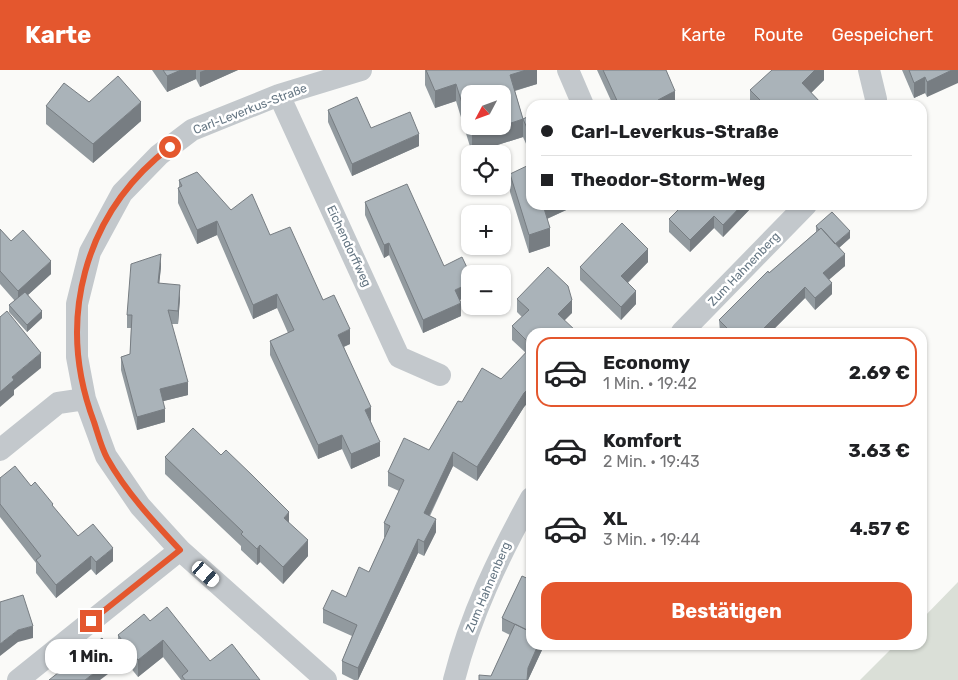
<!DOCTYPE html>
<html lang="de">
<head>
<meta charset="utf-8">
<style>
  :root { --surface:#fff; --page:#f6f6f6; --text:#202124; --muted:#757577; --line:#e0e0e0; --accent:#e4572e }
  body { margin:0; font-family:Rubik,sans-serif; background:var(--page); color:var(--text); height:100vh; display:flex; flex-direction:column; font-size:19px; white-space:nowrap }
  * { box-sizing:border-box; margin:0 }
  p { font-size:16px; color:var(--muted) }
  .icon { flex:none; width:28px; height:28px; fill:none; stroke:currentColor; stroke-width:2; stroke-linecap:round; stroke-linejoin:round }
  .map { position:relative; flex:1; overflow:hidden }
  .drawer { position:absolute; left:526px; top:258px; width:401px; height:322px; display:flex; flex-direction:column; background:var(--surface); border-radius:15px; box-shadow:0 1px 4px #0004 }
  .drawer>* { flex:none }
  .hud { position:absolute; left:526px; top:30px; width:401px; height:110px; border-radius:15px; box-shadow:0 1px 4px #0004; display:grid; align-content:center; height:110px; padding:0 15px; background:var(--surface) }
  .needle { width:32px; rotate:229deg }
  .tools { position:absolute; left:461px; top:15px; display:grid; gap:10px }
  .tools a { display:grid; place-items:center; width:50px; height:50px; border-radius:10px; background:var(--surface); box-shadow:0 1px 4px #0004; font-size:25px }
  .end { position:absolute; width:22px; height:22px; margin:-11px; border:6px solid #e4572e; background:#fff; box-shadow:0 0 0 2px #fff }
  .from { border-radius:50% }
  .bubble { position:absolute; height:35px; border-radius:15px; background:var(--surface); box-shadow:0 1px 4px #0004; font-size:16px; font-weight:700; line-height:35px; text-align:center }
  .car { position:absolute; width:15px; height:30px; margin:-15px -8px; border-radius:6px; box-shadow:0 0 4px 1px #0007; background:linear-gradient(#fff 24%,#345 0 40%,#fff 0 76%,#345 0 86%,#fff 0) }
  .hud b { display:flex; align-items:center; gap:18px; height:48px; font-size:19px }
  .hud b+b { border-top:1px solid var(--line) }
  .hud i { width:12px; height:12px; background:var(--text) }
  ul { padding:9px 0 0; list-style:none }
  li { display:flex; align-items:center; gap:15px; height:70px; margin:0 10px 8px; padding:0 5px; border:2px solid transparent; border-radius:15px }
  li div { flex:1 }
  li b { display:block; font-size:19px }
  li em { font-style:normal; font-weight:700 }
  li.on { border-color:var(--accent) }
  li>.icon { width:45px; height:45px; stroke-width:1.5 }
  .button { display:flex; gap:10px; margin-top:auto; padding:10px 15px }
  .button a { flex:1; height:58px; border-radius:15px; background:var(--accent); color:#fff; font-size:20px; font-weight:700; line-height:58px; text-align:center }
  header { display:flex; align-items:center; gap:30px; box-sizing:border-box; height:70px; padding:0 25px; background:var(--accent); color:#fff }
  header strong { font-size:24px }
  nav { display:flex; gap:28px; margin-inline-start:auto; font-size:18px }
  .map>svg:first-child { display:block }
</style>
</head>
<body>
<header>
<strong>Karte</strong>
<nav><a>Karte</a><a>Route</a><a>Gespeichert</a></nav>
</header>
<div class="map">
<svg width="958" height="610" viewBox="0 0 958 610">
  <rect width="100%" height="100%" fill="#fafaf8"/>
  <!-- green -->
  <path fill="#dadfd7" d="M958 512V610H860L895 575H922L923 548Z"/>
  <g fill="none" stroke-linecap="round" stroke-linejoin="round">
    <!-- street -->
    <path stroke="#c3c8cc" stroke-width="22" d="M568 0 583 35
      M869 0 876 29 875 35
      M279 25 399 287 440 305
      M682 262 806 135
      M0 380 58 333 85 329
      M18 610 180 480
      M326 610 180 480 140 436 106 386 85 329 77 287V234L90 182 96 171 122 123 159 85 192 60 279 25 361 0
      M454 610C470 546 499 486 531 428"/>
  </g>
  <!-- wall -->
  <path fill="#929a9f" d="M152 0H238L200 17 196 9 167 22Z
    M425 0H537V14L515 21 523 49 531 45V85L523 67 472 83 456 31 435 38 425 15Z
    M597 0H666L675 34 673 35H613Z
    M824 0V10L811 23 823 35H750V20Z
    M902 0H958L927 27 925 23 914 28Z
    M46 36 141 51 93 93 46 54Z
    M328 40 371 58 419 76 352 106 328 52Z
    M510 104 577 135 547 149 550 176 529 183 510 122Z
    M179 110 231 140 270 165 323 230 350 274 344 277 371 352 380 386 351 399 342 379 318 389 270 285V271L288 263 277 238 253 249 217 165 197 174 178 133V118H179Z
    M365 132 461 246 423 263 389 185 384 188 365 145Z
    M683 135H754L723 167 714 158 690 182 669 162V149Z
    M816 156 850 168 839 178 845 196 829 209 832 224 815 240 805 228 771 262H720L719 250 769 203 816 162Z
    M0 159 11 171 51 204 28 225 42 248 27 262 9 242V235L15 231 0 214Z
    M648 192 628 213 636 234 621 250 580 210V197Z
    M161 197 159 213 180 228 178 254H171L188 325 163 331 165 352 137 360 121 300V287L130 284 131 258H127V245Z
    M517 229 572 243 531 262V329L524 337 477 411 453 396 430 446 436 462 424 486 418 483 358 610H354L342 604V591L352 566 323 553V539L346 527 369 502 385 467H384V453L399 421 388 416V402L429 380 462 332 501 309 526 283 512 270V256L522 247 517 242Z
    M165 387 289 453 308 486 283 514 260 492 257 495 241 480V476L165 404Z
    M0 408 31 416 53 437 78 466 113 491 96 505 91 499 56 528 36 503V493L0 447Z
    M522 506 531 575H542V580L528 610H479L491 606 510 565 502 561V548Z
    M150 551 210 591 260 610H181L163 587 138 607 118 582V565Z"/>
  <!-- shaded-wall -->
  <path fill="#777d82" d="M181 0H196V9L167 22V6Z
    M205 0H238L200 17V2Z
    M526 0H537V14L510 22V5Z
    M815 0H824V10L802 32V13Z
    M952 0H958V13L927 27V12Z
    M925 7V23L914 28V13Z
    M456 14V31L435 38V21Z
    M675 21V34L673 35H658V30Z
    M141 32V51L93 93V74Z
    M523 49V67L472 83V65Z
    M419 64V76L352 106V94Z
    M542 135H577L542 151Z
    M742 135H754L723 167V155Z
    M714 146V158L690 182V170Z
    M217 151V165L197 174V160Z
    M550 158V176L529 183V165Z
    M850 161V168L833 183V176Z
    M389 173V185L384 188V175Z
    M648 179V192L621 219V206Z
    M161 184V197L158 226V213Z
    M845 184V196L823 215V203Z
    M51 191V204L18 234V221Z
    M470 213V226L455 232V220Z
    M832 213V224L815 240V228Z
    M180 215V228L178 254V241Z
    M805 217V228L771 262H760Z
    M636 221V234L621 250V237Z
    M277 224V238L253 249V235Z
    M572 230V243L558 257V244Z
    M461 233V246L423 263V250Z
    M42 241V248L27 262V255Z
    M350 259V274L338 279V265Z
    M41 283V298L14 320V325L0 337V322L12 307Z
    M188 312V325L160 332V319Z
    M531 316V329L524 337 477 411V397L524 323Z
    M371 337V352L365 340Z
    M165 339V352L137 360V347Z
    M342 365V379L318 389V375Z
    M380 372V386L351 399V384Z
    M453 382V396L424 456V443Z
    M289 442V459L284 448Z
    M436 449V462L424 486V472Z
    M418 469V483L358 610V598Z
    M308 470V486L283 514V497Z
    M260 475V492L257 495V479Z
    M113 478V491L96 505V492Z
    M91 486V499L56 528V515Z
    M33 556V568L18 572 0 586V574L18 560Z
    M163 570V587L138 607V590Z
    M538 575H542V580L528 610H527L528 598Z
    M116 586V598L100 610H85Z"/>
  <!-- building -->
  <path fill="#aab3b9" stroke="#777d82" d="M163 0H181L167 6Z
    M426 0H526L510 5 523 49 502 56V24H470V56H501L472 65 456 14 435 21Z
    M603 0H666L675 21 658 30 660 35H619Z
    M772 0H815L802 13 823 35H783L782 34 780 35H765L750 20Z
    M909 0H952L927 12 925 7 914 13Z
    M118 6 141 32 93 74 46 36 64 13 89 32Z
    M357 27 371 58 410 42 419 64 352 94 328 40Z
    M562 31 564 35H553Z
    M531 45V67L523 49Z
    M531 94V135H543L550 158 529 165 510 104Z
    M197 102 231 140 252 124 270 165 290 157 323 230 334 225 350 259 338 265 371 337 365 340 380 372 351 384 342 365 318 375 270 271 294 260 277 224 253 235 217 151 197 160 178 118 182 116 179 110Z
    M407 114 444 196 462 187 470 204V213L455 220 461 233 423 250 389 173 384 175 365 132Z
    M683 135H742L723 155 714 146 690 170 669 149Z
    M832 142 850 161 835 174 821 158 819 160 816 156Z
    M622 153 648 179 621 206 636 221 621 237 580 197Z
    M821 158 845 184 823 203 832 213 815 228 805 217 760 262H727L729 260 719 250 768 201 769 203Z
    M0 159 11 171 23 160 51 191 18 221 0 201Z
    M161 184 158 213 180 215 178 241 168 240 188 312 160 319 165 339 137 347 121 287 130 284 132 245H127L131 194Z
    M548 197 568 216 572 230 558 244 577 262H531V275L512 256 529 240 517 229Z
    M25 222 42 241 27 255 9 235Z
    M7 241 41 283 12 307 14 310 0 322V247Z
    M531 277V316L524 323 477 397 453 382 424 443 436 449 424 472 418 469 358 598 342 591 357 555 323 539 332 520 346 527 359 497 369 502 390 456 384 453 404 410 388 402 404 368 429 380 458 331 462 332 482 298 501 309Z
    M193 358 221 385 226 380 252 405 289 442 284 448 308 470 283 497 260 475 257 479 241 464 243 462 165 387Z
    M15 396 31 416 35 412 53 434 52 435 78 466 93 454 113 478 96 492 91 486 56 515 36 490 41 486 0 434V408Z
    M522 506 531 510V562L502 548Z
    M23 525 33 556 18 560 0 574V532Z
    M167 537 210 591 232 574 260 610H185L182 606 188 601 163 570 138 590 118 565 144 544 150 551Z
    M515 554 531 562V575H538L528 598 527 610H479V605L491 606Z
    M102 568 116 586 85 610H49Z"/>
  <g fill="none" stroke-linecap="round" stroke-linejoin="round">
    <!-- route -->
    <path stroke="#e4572e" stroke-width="6" d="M91 551 180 480C153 451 126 422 107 388 101 377 98 364 94 352 56 251 83 144 170 77"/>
  </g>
  <g text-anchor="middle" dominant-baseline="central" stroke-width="5" stroke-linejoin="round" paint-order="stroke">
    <!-- street labels -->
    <g font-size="12" fill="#657683" stroke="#fff">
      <text transform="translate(250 39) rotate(-21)">Carl-Leverkus-Straße</text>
      <text transform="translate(349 176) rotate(65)">Eichendorffweg</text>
      <text transform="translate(744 199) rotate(-46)">Zum Hahnenberg</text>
      <text transform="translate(488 517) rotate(-67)">Zum Hahnenberg</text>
    </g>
  </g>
</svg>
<div class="tools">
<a><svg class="needle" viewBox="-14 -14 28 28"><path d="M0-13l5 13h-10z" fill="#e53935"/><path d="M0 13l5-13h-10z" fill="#757577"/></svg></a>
<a><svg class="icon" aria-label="locate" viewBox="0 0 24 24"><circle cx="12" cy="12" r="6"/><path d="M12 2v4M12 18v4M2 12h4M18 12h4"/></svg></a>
<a>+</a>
<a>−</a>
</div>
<i class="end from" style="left:170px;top:77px"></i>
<i class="end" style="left:91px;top:551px"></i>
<div class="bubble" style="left:45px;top:569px;width:92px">1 Min.</div>
<i class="car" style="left:206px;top:504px;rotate:131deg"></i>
<div class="hud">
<b><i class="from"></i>Carl-Leverkus-Straße</b>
<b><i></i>Theodor-Storm-Weg</b>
</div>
<section class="drawer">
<ul>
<li class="on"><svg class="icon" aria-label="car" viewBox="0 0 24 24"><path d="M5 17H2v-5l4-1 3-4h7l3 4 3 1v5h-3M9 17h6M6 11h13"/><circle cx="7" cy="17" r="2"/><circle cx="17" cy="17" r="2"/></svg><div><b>Economy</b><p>1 Min. · 19:42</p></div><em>2.69 €</em></li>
<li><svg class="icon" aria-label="car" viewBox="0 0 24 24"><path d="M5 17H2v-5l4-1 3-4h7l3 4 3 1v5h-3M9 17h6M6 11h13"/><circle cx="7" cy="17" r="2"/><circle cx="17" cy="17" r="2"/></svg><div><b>Komfort</b><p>2 Min. · 19:43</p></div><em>3.63 €</em></li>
<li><svg class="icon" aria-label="car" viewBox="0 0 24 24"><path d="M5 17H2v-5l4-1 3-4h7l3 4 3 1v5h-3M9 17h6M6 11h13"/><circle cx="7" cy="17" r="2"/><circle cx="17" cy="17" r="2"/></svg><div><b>XL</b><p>3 Min. · 19:44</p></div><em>4.57 €</em></li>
</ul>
<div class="button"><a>Bestätigen</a></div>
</section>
</div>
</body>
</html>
